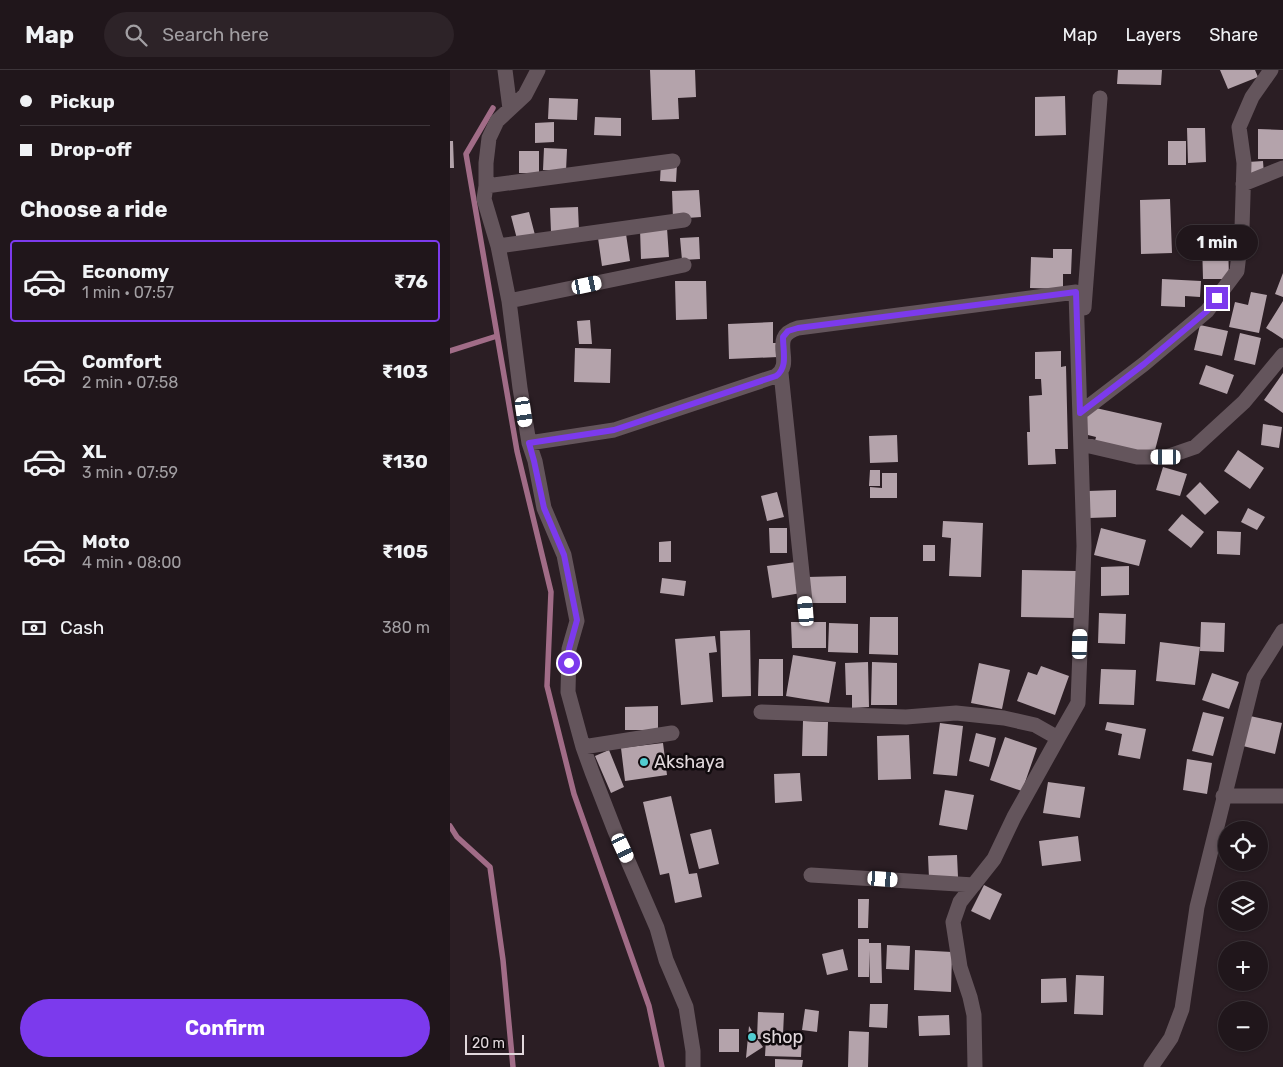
<!DOCTYPE html>
<html lang="en">
<head>
<meta charset="utf-8">
<style>
  :root { --surface:#20161b; --page:#2d2328; --text:#f1f3f6; --muted:#a29fa3; --line:#3d353a; --accent:#7c3aed }
  body { margin:0; font-family:Rubik,sans-serif; background:var(--page); color:var(--text); height:100vh; display:flex; flex-direction:column; font-size:19px; white-space:nowrap }
  * { box-sizing:border-box; margin:0 }
  p { font-size:16px; color:var(--muted) }
  .icon { flex:none; width:28px; height:28px; fill:none; stroke:currentColor; stroke-width:2; stroke-linecap:round; stroke-linejoin:round }
  .map { position:relative; flex:1; overflow:hidden }
  .details { display:flex; flex-direction:column; background:var(--surface); width:450px }
  .details>* { flex:none }
  .hud { display:grid; align-content:center; height:110px; padding:0 20px; background:var(--surface) }
  .buttons { position:absolute; left:768px; top:751px; display:grid; gap:10px }
  .buttons a { display:grid; place-items:center; width:50px; height:50px; border-radius:50%; background:var(--surface); box-shadow:0 1px 4px #0004,0 0 0 1px var(--line); font-size:25px }
  .scale { position:absolute; left:15px; bottom:12px; width:59px; box-sizing:border-box; padding-left:5px; border:2px solid #e1d8dc; border-top:0; font-size:14px; line-height:18px; white-space:nowrap; color:#e1d8dc; -webkit-text-stroke:4px #100a0d; paint-order:stroke }
  .end { position:absolute; width:22px; height:22px; margin:-11px; border:6px solid #7c3aed; background:#fff; box-shadow:0 0 0 2px #fff }
  .from { border-radius:50% }
  .bubble { position:absolute; height:35px; border-radius:18px; background:var(--surface); box-shadow:0 1px 4px #0004,0 0 0 1px var(--line); font-size:16px; font-weight:700; line-height:35px; text-align:center }
  .car { position:absolute; width:15px; height:30px; margin:-15px -8px; border-radius:6px; box-shadow:0 0 4px 1px #0007; background:linear-gradient(#fff 24%,#345 0 40%,#fff 0 76%,#345 0 86%,#fff 0) }
  .hud b { display:flex; align-items:center; gap:18px; height:48px; font-size:19px }
  .hud b+b { border-top:1px solid var(--line) }
  .hud i { width:12px; height:12px; background:var(--text) }
  ul { padding:0; list-style:none }
  li { display:flex; align-items:center; gap:15px; height:82px; margin:0 10px 8px; padding:0 10px; border:2px solid transparent; border-radius:5px }
  li div { flex:1 }
  li b { display:block; font-size:19px }
  li em { font-style:normal; font-weight:700 }
  li.current { border-color:var(--accent) }
  li>.icon { width:45px; height:45px; stroke-width:1.5 }
  h2 { padding:0 20px; font-size:22px; line-height:60px }
  .pay { display:flex; align-items:center; gap:12px; height:55px; padding:0 20px; font-size:19px }
  .pay p { margin-inline-start:auto }
  .primary-button { display:flex; gap:10px; margin-top:auto; padding:10px 20px }
  .primary-button a { flex:1; height:58px; border-radius:30px; background:var(--accent); color:#fff; font-size:20px; font-weight:700; line-height:58px; text-align:center }
  header { display:flex; align-items:center; gap:30px; box-sizing:border-box; height:70px; padding:0 25px; background:var(--surface); border-bottom:1px solid var(--line) }
  header strong { font-size:24px }
  nav { display:flex; gap:28px; margin-inline-start:auto; font-size:18px }
  .search { width:350px; height:45px; background:var(--page); display:flex; align-items:center; gap:12px; box-sizing:border-box; padding:0 18px; border-radius:28px; color:var(--muted); font-size:19px }
  main { display:flex; flex:1; min-height:0 }
  .map>svg:first-child { display:block }
</style>
</head>
<body>
<header>
<strong>Map</strong>
<div class="search"><svg class="icon" aria-label="search" viewBox="0 0 24 24"><circle cx="10" cy="10" r="6"/><path d="M15 15l6 6"/></svg>Search here</div>
<nav><a>Map</a><a>Layers</a><a>Share</a></nav>
</header>
<main>
<section class="details">
<div class="hud">
<b><i class="from"></i>Pickup</b>
<b><i></i>Drop-off</b>
</div>
<h2>Choose a ride</h2>
<ul>
<li class="current"><svg class="icon" aria-label="car" viewBox="0 0 24 24"><path d="M5 17H2v-5l4-1 3-4h7l3 4 3 1v5h-3M9 17h6M6 11h13"/><circle cx="7" cy="17" r="2"/><circle cx="17" cy="17" r="2"/></svg><div><b>Economy</b><p>1 min · 07:57</p></div><em>₹76</em></li>
<li><svg class="icon" aria-label="car" viewBox="0 0 24 24"><path d="M5 17H2v-5l4-1 3-4h7l3 4 3 1v5h-3M9 17h6M6 11h13"/><circle cx="7" cy="17" r="2"/><circle cx="17" cy="17" r="2"/></svg><div><b>Comfort</b><p>2 min · 07:58</p></div><em>₹103</em></li>
<li><svg class="icon" aria-label="car" viewBox="0 0 24 24"><path d="M5 17H2v-5l4-1 3-4h7l3 4 3 1v5h-3M9 17h6M6 11h13"/><circle cx="7" cy="17" r="2"/><circle cx="17" cy="17" r="2"/></svg><div><b>XL</b><p>3 min · 07:59</p></div><em>₹130</em></li>
<li><svg class="icon" aria-label="car" viewBox="0 0 24 24"><path d="M5 17H2v-5l4-1 3-4h7l3 4 3 1v5h-3M9 17h6M6 11h13"/><circle cx="7" cy="17" r="2"/><circle cx="17" cy="17" r="2"/></svg><div><b>Moto</b><p>4 min · 08:00</p></div><em>₹105</em></li>
</ul>
<div class="pay"><svg class="icon" aria-label="cash" viewBox="0 0 24 24"><path d="M3 7h18v10H3z"/><circle cx="12" cy="12" r="2"/></svg>Cash<p>380 m</p></div>
<div class="primary-button"><a>Confirm</a></div>
</section>
<div class="map">
<svg width="833" height="997" viewBox="0 0 833 997">
  <rect width="100%" height="100%" fill="#2b1e24"/>
  <g fill="none" stroke-linecap="round" stroke-linejoin="round">
    <!-- stream -->
    <path stroke="#a16c87" stroke-width="5.5" d="M43 38 16 84 67 381 101 522 97 616 124 724 199 936 212 997
      M0 281 47 266
      M0 756 7 767 40 797 53 890 63 997"/>
  </g>
  <!-- building -->
  <path fill="#b4a3ab" d="M200 0H245L246 27 228 28 229 49 202 50Z
    M668 0H712L711 15 667 14Z
    M770 0H805L808 7 778 19Z
    M615 26 616 65 585 66V27Z
    M99 28 128 29 127 50 98 49Z
    M145 47 171 48V66L144 65Z
    M104 52V72L85 73V53Z
    M737 58H755L756 92 738 93Z
    M808 59 833 60V89H808Z
    M0 71H3L4 98H0Z
    M718 71H736V95H718Z
    M94 78 117 79 116 101 93 100Z
    M69 81H89V103H69Z
    M813 91 814 105 799 107 798 92Z
    M211 93 227 94 226 112 210 111Z
    M249 120 251 147 223 149 222 121Z
    M720 129 722 183 691 184 690 130Z
    M128 137 129 161 101 162 100 138Z
    M79 142 85 165 67 169 61 146Z
    M217 158 219 187 191 189 190 159Z
    M176 164 180 191 152 196 148 168Z
    M249 167 250 189 232 190 230 168Z
    M778 171 779 209H753L752 172Z
    M603 179H622L621 204H613V219L580 218 581 187 603 188Z
    M833 203V227L825 224Z
    M712 209 751 211 750 227 735 226V237L711 236Z
    M225 211H256L257 249 226 250Z
    M801 222 817 225 809 263 779 257 785 232 798 235Z
    M833 231V269L816 258Z
    M140 250 142 274H129L127 251Z
    M323 252V273H327L328 287 279 289 278 254Z
    M750 255 778 261 772 286 744 280Z
    M790 263 811 268 805 295 784 290Z
    M125 278 161 279 160 313 124 312Z
    M611 281V297L616 296 618 379H605L606 394 578 395 577 362H580L579 326 592 325 591 309H585V282Z
    M756 295 784 305 777 324 749 314Z
    M833 303V343L814 330Z
    M637 336 712 353 703 388 644 375 646 367 630 363Z
    M813 354 832 357 829 378 811 375Z
    M447 365 448 392 420 393 419 366Z
    M788 380 814 398 800 419 774 401Z
    M713 397 737 404 730 426 706 420Z
    M420 400H430V416H419Z
    M432 403H447V428H420V417L432 418Z
    M750 412 769 432 755 445 736 426Z
    M666 420V447L639 448 638 421Z
    M327 422 334 447 317 451 311 426Z
    M798 438 815 447 807 460 791 452Z
    M732 444 754 462 741 478 718 460Z
    M493 451 533 453 531 507 499 506 501 468 492 467Z
    M319 458H337V483H320Z
    M651 458 696 470 689 496 644 485Z
    M767 461 791 462 790 485 767 484Z
    M221 471V492H209V472Z
    M473 475H485V491H473Z
    M346 492 351 523 322 528 317 496Z
    M679 496V525L651 526V497Z
    M572 500 627 501 626 548 571 547Z
    M396 506V533H358L357 507Z
    M212 508 236 511 234 526 210 523Z
    M649 543 676 544 675 574 648 573Z
    M420 547H448V585L419 584Z
    M341 552H376V578H342Z
    M751 552 775 553 774 582 750 581Z
    M379 553 408 554V583L378 582Z
    M300 560 301 626 272 627 270 561Z
    M265 566 267 582 259 583 263 632 231 635 225 569Z
    M710 572 750 577 745 615 706 611Z
    M343 585 386 592 379 633 336 626Z
    M309 589H333V626H308Z
    M418 592 419 637 402 638V625H396L395 593Z
    M422 592 447 593V635H421Z
    M529 593 560 600 552 639 521 633Z
    M591 596 619 606 605 645 567 631 578 602 587 605Z
    M651 599 686 600 684 635 649 634Z
    M762 603 789 612 779 639 752 630Z
    M208 636V660H175V637Z
    M753 642 774 647 763 686 742 681Z
    M800 646 832 653 825 684 793 676Z
    M353 651 378 652 377 686H352Z
    M657 652 696 659 690 689 668 685 672 664 655 660Z
    M490 653 513 656 507 706 483 704Z
    M526 663 546 668 539 697 519 691Z
    M459 665 461 709 428 710 427 666Z
    M555 667 587 678 572 721 540 710Z
    M213 673 217 705 175 711 171 678Z
    M159 680 174 717 161 723 145 686Z
    M737 689 762 693 757 724 733 720Z
    M350 703 352 731 325 733 324 704Z
    M598 712 635 717 630 748 593 743Z
    M495 720 524 725 517 760 489 755Z
    M221 726 239 804 247 803 252 827 225 833 219 803 210 805 193 732Z
    M261 759 269 794 249 799 240 764Z
    M628 766 631 791 592 796 589 771Z
    M507 785 508 807 479 808 478 786Z
    M534 815 552 824 540 850 521 841Z
    M408 829H419L418 858H408Z
    M408 869H419V873H431L432 913H420L419 880V907H408Z
    M437 875 460 876 459 900 436 899Z
    M393 879 398 900 377 905 372 884Z
    M465 880 502 882 501 922 464 920Z
    M626 905 654 906 653 945 624 944Z
    M616 908 617 932 591 933V909Z
    M420 934H438L437 958 419 957Z
    M355 939 369 941 367 962 352 960Z
    M308 942 334 943 333 965 352 966 351 987 315 986 316 969H307L313 977 296 988 299 956 307 969Z
    M499 945 500 965 469 966 468 946Z
    M269 959H289V982H269Z
    M399 961 419 962 418 997H398Z
    M325 989 353 990 352 997H325Z"/>
  <g fill="none" stroke-linecap="round" stroke-linejoin="round">
    <!-- minor -->
    <path stroke="#64555c" stroke-width="15" d="M55 0 60 39
      M88 0 75 25 47 51 39 68 36 93V116L34 129 48 176 59 231 70 318 79 373 85 391 94 438 114 485 127 551 119 579 118 622 133 677 142 702 165 761 207 858 216 890 236 937 243 981V997
      M793 114 833 98
      M36 116 223 91
      M48 176 234 150
      M59 231 234 195
      M634 238 650 28
      M331 303 356 541
      M630 343 694 294 757 241 787 201 792 158 794 93 789 57 802 27 821 0
      M79 373 164 360 326 306C346 292 317 267 348 258L626 222 634 476 628 633 608 668
      M631 374 687 387H716L745 377 794 332 833 285
      M311 642 456 647 506 643 554 648 585 655 608 668 564 747 544 789 510 832 503 852 510 897 520 927 524 945 525 997
      M133 677 222 663
      M773 726H833
      M361 805 524 815
      M701 997 721 968 732 939 747 837 804 607 833 561"/>
  </g>
  <g fill="none" stroke-linecap="round" stroke-linejoin="round">
    <!-- route -->
    <path stroke="#7c3aed" stroke-width="6" d="M119 593V579L127 550 114 485 94 438 84 391 79 373 164 360 326 306C338 298 333 281 333 267L338 261 348 258 626 222 630 343 694 294 757 241 767 228"/>
  </g>
  <!-- markers -->
  <g fill="#51ccd1" stroke="#100a0d" stroke-width="2">
    <circle cx="194" cy="692" r="5"/>
    <circle cx="302" cy="967" r="5"/>
  </g>
  <g text-anchor="middle" dominant-baseline="central" stroke-width="5" stroke-linejoin="round" paint-order="stroke">
    <!-- poi labels -->
    <g font-size="18" fill="#e1d8dc" stroke="#100a0d" text-anchor="start">
      <text x="204" y="692">Akshaya</text>
      <text x="312" y="967">shop</text>
    </g>
  </g>
</svg>
<div class="buttons">
<a><svg class="icon" aria-label="locate" viewBox="0 0 24 24"><circle cx="12" cy="12" r="6"/><path d="M12 2v4M12 18v4M2 12h4M18 12h4"/></svg></a>
<a><svg class="icon" aria-label="layers" viewBox="0 0 24 24"><path d="M12 4l9 5-9 5-9-5zM3 14l9 5 9-5"/></svg></a>
<a>+</a>
<a>−</a>
</div>
<div class="scale">20 m</div>
<i class="end from" style="left:119px;top:593px"></i>
<i class="end" style="left:767px;top:228px"></i>
<div class="bubble" style="left:726px;top:155px;width:82px">1 min</div>
<i class="car" style="left:137px;top:215px;rotate:78deg"></i>
<i class="car" style="left:74px;top:342px;rotate:172deg"></i>
<i class="car" style="left:716px;top:387px;rotate:270deg"></i>
<i class="car" style="left:356px;top:541px;rotate:355deg"></i>
<i class="car" style="left:630px;top:574px;rotate:2deg"></i>
<i class="car" style="left:173px;top:778px;rotate:155deg"></i>
<i class="car" style="left:433px;top:809px;rotate:94deg"></i>
</div>
</main>
</body>
</html>
